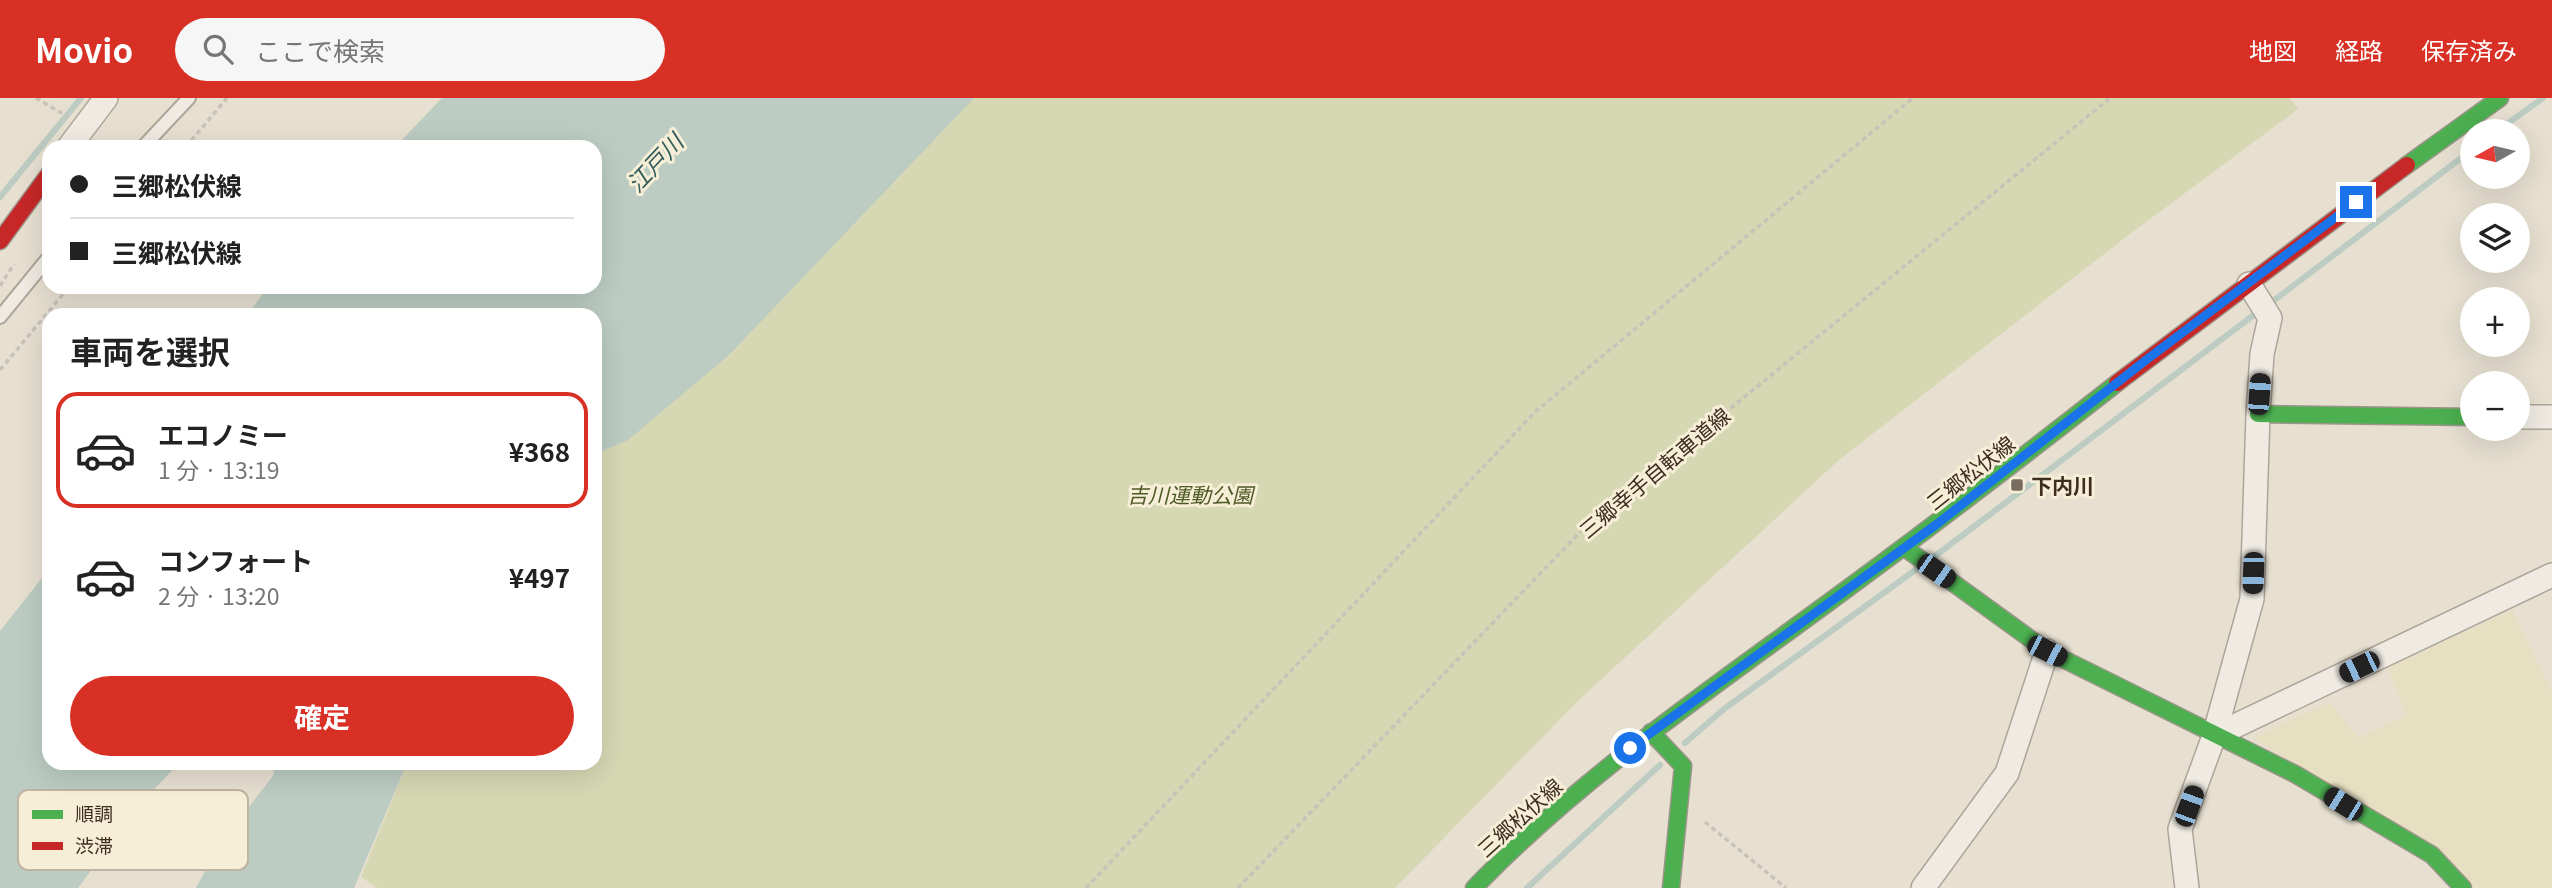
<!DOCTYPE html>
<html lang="ja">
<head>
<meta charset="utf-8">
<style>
  :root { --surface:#fff; --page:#f6f6f6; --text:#222; --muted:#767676; --line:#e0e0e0; --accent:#d93025 }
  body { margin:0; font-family:Georgia,"Noto Sans JP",serif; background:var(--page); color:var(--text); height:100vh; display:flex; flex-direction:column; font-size:26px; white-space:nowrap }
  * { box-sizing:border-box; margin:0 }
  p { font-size:23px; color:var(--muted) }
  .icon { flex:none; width:38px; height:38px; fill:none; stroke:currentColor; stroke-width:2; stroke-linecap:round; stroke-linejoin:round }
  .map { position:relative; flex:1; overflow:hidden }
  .drawer { position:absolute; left:42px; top:210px; width:560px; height:462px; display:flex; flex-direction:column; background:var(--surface); border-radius:21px; box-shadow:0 7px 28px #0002 }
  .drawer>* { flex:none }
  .hud { position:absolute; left:42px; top:42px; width:560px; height:154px; border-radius:21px; box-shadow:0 7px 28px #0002; display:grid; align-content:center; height:154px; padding:0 28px; background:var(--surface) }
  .needle { width:46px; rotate:262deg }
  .tools { position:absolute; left:2460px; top:21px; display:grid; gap:14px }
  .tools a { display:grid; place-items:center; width:70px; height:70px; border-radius:50%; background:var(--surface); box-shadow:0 7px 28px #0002; font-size:35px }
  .end { position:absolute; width:32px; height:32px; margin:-16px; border:9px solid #1a73e8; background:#fff; box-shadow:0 0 0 4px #fff }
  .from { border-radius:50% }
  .car { position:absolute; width:21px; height:42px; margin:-21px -10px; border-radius:9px; box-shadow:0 0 5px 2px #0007; background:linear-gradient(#222 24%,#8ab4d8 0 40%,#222 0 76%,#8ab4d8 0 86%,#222 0) }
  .hud b { display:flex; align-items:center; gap:24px; height:66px; font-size:26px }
  .hud b+b { border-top:2px solid var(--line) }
  .hud i { width:18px; height:18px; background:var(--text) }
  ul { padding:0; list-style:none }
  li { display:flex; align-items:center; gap:21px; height:116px; margin:0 14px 10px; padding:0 14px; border:4px solid transparent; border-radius:21px }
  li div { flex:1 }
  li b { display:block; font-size:26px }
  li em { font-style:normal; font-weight:700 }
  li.active { border-color:var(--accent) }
  li>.icon { width:63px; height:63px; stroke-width:1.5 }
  h2 { padding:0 28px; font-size:32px; line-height:84px }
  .action { display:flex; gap:14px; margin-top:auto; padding:14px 28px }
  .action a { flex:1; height:80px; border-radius:42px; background:var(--accent); color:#fff; font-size:28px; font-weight:700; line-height:80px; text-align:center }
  header { display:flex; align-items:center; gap:42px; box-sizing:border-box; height:98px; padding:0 35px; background:var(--accent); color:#fff }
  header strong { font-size:33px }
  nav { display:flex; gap:38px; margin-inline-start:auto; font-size:24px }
  .search { width:490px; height:63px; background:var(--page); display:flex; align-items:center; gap:18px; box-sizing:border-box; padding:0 24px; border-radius:38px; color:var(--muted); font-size:26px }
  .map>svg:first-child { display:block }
</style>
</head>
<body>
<header>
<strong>Movio</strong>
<div class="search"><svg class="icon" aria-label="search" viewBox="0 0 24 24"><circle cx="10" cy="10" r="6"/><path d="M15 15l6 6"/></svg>ここで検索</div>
<nav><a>地図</a><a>経路</a><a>保存済み</a></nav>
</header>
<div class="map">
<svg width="2552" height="790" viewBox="0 0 2552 790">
  <rect width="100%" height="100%" fill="#e7e0d1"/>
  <!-- farmland -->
  <path fill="#e6dfc2" d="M2512 512 2552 593V790H2476L2254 640 2330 604 2358 640 2406 617 2388 570Z"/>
  <!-- green -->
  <path fill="#d6d7b3" d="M974 0H2290L2298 11 2126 139 1839 362 1580 601 1395 790H377L361 779 407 665H595V349Z"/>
  <!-- water -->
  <path fill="#bcccc2" d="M442 0H974L729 257 628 342 595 356V217H247L268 189H595V49H395Z
    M49 471V665H179L144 702 78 790H0V533Z
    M275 665H407L354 790H196L218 748 273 678Z"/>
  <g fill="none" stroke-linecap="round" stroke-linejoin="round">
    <!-- stream -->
    <path stroke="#bcccc2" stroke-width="6" d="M2497 33 2543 0
      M0 99 81 0
      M2268 207 2473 51
      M1935 458 2259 213
      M1685 645 1724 611 1918 470
      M1527 790 1660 667"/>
    <defs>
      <path id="lane" d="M143 49 189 0
        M0 219 49 159"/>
      <path id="street" d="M69 49 106 0
        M2518 319H2552
        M2214 638 2552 477
        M1923 790 2007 675 2047 553
        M2187 790 2180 731 2214 638 2252 501 2258 316 2262 256 2270 220 2249 186"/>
      <path id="fast" d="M2407 67 2500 0
        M2258 316 2473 319
        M1905 450 2047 553 2295 676 2432 757 2463 790
        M1651 634 1683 668 1671 790
        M1474 790C1577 683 1701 598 1821 510 1921 437 2019 362 2117 285"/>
      <path id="jam" d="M0 143 49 76
        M2117 285 2407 67"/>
    </defs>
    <!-- lane casing -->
    <use href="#lane" stroke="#ada599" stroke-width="16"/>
    <!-- street casing -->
    <use href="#street" stroke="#ada599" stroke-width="26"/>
    <!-- fast casing -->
    <use href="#fast" stroke="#9c958a" stroke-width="19"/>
    <!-- jam casing -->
    <use href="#jam" stroke="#9c958a" stroke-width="19"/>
    <!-- path -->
    <path stroke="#c8c2b9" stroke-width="3.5" stroke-dasharray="5 3.5" stroke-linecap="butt" d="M36 0 68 19
      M186 49 227 0
      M0 188 14 166
      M0 272 69 189
      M1705 724 1786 790
      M1086 790 1535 314 1913 0
      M1238 790 1583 431 2110 0"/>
    <!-- lane -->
    <use href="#lane" stroke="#efebe3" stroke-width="12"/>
    <!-- street -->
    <use href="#street" stroke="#efebe3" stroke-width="23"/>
    <!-- fast -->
    <use href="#fast" stroke="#4caf50" stroke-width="16"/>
    <!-- jam -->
    <use href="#jam" stroke="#c62828" stroke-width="16"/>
  </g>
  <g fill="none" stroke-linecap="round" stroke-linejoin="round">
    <!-- route -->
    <path stroke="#1a73e8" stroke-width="9" d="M1630 650 1937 426 2146 262 2356 104"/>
  </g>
  <!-- markers -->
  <rect fill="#786c5e" stroke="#f7eed8" stroke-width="2.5" x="2010" y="380" width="14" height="14" rx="3.5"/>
  <g text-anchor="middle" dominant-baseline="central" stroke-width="6" stroke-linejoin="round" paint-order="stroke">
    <!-- street labels -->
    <g font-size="21" fill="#3d2e20" stroke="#f7eed8">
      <text transform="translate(1654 374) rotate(-40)">三郷幸手自転車道線</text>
      <text transform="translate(1970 374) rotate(-38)">三郷松伏線</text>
      <text transform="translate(1519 719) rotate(-42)">三郷松伏線</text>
    </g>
    <!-- poi labels -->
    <g font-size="21" font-weight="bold" fill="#3d2e20" stroke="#f7eed8" text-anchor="start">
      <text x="2031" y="387">下内川</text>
    </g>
    <!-- park labels -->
    <g font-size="21" font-style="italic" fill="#4d5a26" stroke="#f7eed8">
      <text x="1190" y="396">吉川運動公園</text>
    </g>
    <!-- water labels -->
    <g font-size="23" font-style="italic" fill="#2f5d5a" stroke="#f7eed8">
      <text transform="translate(654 64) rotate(-47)">江戸川</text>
    </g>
  </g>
  <!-- legend -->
  <rect x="18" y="692" width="230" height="80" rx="10" fill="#f7eed8" stroke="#bfb4a1" stroke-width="2"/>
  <rect x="32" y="712" width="31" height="9" fill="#4caf50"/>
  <rect x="32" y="744" width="31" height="8" fill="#c62828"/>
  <g font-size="19" fill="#3d2e20">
    <text x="75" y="723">順調</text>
    <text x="75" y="755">渋滞</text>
  </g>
</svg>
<div class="tools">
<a><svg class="needle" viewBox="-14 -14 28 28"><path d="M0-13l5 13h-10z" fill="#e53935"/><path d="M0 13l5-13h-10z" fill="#767676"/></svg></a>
<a><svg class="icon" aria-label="layers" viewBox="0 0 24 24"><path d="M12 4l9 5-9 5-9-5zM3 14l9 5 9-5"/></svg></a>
<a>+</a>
<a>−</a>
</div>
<i class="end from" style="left:1630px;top:650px"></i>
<i class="end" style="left:2356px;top:104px"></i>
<i class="car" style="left:2259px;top:296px;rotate:4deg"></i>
<i class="car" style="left:1936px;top:473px;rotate:125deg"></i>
<i class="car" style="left:2253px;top:475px;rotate:182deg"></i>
<i class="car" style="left:2047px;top:553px;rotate:117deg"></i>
<i class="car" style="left:2359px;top:569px;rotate:244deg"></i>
<i class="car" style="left:2343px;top:706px;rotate:302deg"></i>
<i class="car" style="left:2189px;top:708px;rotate:20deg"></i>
<div class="hud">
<b><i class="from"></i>三郷松伏線</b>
<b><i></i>三郷松伏線</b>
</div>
<section class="drawer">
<h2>車両を選択</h2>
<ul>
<li class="active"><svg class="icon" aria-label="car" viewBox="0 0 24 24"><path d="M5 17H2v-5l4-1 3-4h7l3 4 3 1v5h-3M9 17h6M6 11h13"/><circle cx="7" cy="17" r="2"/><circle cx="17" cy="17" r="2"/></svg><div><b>エコノミー</b><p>1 分 · 13:19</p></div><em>¥368</em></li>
<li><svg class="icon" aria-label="car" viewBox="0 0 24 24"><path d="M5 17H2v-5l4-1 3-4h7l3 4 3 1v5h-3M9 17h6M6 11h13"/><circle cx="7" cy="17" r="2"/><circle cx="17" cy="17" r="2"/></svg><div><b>コンフォート</b><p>2 分 · 13:20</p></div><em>¥497</em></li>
</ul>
<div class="action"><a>確定</a></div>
</section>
</div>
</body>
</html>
